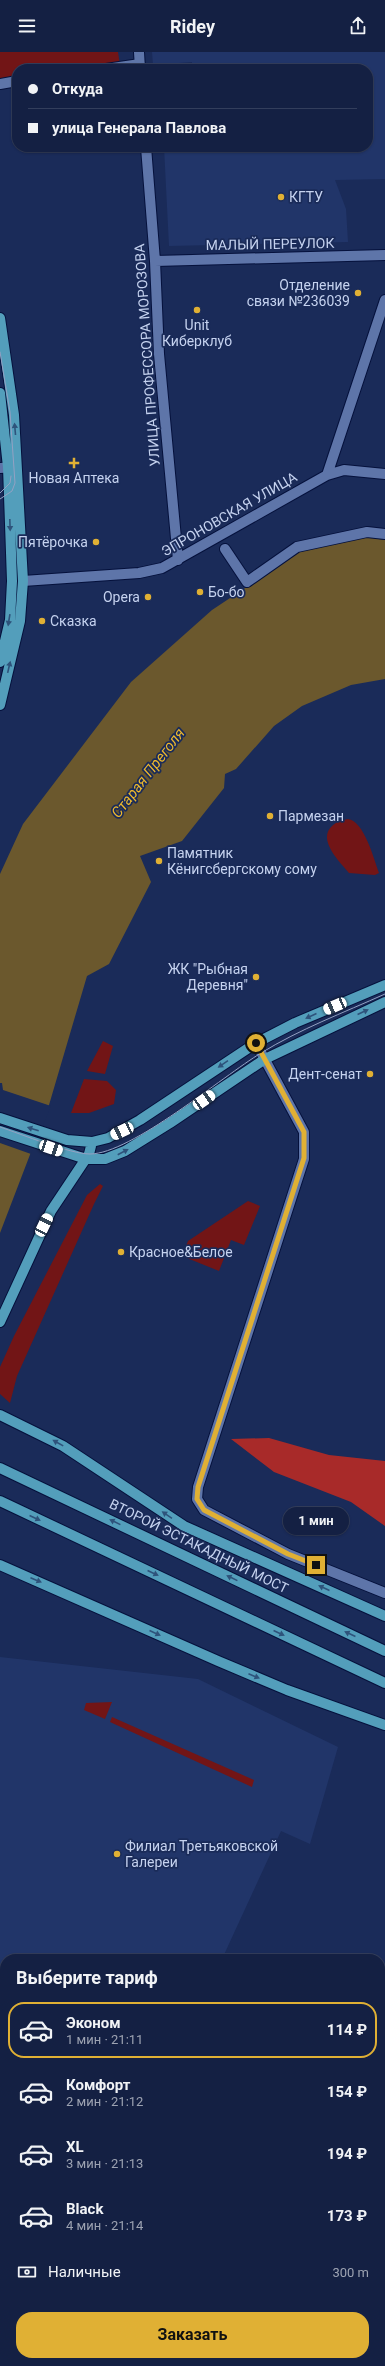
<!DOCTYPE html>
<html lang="ru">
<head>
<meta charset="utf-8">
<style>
  :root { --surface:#142043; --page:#1d284a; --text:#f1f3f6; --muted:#9da3b2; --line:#333e5c; --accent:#e0b034 }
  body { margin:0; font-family:Roboto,sans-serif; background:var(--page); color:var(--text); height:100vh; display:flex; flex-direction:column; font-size:15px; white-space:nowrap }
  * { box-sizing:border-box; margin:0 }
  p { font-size:13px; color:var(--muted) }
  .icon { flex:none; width:22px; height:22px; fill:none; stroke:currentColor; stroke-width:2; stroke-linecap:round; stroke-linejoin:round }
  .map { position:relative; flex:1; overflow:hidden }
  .details { position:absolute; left:0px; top:1902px; width:385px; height:412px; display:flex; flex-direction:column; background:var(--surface); border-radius:16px 16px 0 0; box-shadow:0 1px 3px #0004,0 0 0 1px var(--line) }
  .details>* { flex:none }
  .banner { position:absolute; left:12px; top:12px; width:361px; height:88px; border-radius:16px; box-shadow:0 1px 3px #0004,0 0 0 1px var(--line); display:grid; align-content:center; height:88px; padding:0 16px; background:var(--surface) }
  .end { position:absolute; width:18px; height:18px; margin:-9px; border:5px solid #e0b034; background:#111; box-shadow:0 0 0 2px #111 }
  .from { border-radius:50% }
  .bubble { position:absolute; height:28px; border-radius:14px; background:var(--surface); box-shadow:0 1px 3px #0004,0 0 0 1px var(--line); font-size:13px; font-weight:700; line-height:28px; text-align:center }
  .car { position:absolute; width:12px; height:24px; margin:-12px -6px; border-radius:5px; box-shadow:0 0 3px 1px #0007; background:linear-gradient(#fff 24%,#345 0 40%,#fff 0 76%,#345 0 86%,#fff 0) }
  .banner b { display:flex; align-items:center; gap:14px; height:38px; font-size:15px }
  .banner b+b { border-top:1px solid var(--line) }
  .banner i { width:10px; height:10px; background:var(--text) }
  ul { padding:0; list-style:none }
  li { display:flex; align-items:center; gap:12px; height:56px; margin:0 8px 6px; padding:0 8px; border:2px solid transparent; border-radius:16px }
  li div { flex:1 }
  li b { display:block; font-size:15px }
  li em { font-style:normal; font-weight:700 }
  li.selected { border-color:var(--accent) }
  li>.icon { width:36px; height:36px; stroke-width:1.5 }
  h2 { padding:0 16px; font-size:18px; line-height:48px }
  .pay { display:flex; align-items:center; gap:10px; height:44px; padding:0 16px; font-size:15px }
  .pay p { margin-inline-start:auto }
  .action { display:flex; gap:8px; margin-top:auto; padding:8px 16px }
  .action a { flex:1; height:46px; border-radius:16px; background:var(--accent); color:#111; font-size:16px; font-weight:700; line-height:46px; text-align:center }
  header { display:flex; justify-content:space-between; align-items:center; height:52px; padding:0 16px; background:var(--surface); font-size:18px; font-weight:700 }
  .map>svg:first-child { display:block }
</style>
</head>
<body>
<header><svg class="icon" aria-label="menu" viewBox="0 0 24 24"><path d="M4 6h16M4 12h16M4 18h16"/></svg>Ridey<svg class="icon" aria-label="share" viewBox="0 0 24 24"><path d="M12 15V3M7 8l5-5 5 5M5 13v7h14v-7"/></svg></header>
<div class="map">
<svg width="385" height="2314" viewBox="0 0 385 2314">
  <rect width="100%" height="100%" fill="#1a2b59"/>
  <!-- built -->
  <path fill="#213569" d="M152 0H385V127L335 128 346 157 348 190 169 194 164 95H368V17H192V10L153 13Z
    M0 1605 198 1627 338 1695 310 1792 281 1779 222 1907H5V2012L0 2009Z"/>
  <!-- green -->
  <path fill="#721516" d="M0 0H118L120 13 81 17H17V25L0 27Z
    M348 767C364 769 374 807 379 821L375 823 349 821C340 810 318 789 331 775 336 770 341 768 348 767Z
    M103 989 113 994 105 1022 87 1019Z
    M84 1027 107 1029 116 1038 114 1052 89 1061H71Z
    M100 1132 103 1134 94 1152 17 1324 10 1351 0 1342V1315L14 1284 87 1143Z
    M248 1149 260 1154 244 1193 231 1188 219 1219 182 1204 188 1189Z
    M112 1650 105 1667 84 1658 86 1651Z
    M112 1665 254 1728 252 1735 110 1670Z"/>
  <!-- forest -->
  <path fill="#a82a29" d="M269 1386 329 1403 385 1409V1474L351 1450 274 1420 231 1387Z"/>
  <!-- water -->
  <path fill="#6b582d" d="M367 485 385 488V627L351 633 302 654 274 674 236 717 225 722 224 736 182 789 140 804 151 830 109 912 87 924 49 1053 0 1181V822L23 772 131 630 212 558 299 500Z"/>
  <!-- pier -->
  <path fill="#1a2b59" d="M0 1031H2L3 1038 51 1054 31 1102 0 1091Z"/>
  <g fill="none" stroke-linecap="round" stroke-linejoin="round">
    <defs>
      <path id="minor" d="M139 0 140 17
        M106 17 140 12
        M0 32 17 29
        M146 95 155 209 159 302 178 508
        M155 209 385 203
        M0 416 16 415
        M327 423 385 248
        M225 497 247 530 297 495 367 480 385 482
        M23 529 139 521 162 516 327 423 344 418 385 422
        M256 991 304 1080V1107L198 1435 197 1447 204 1458 288 1502 385 1541
        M0 2024 5 2026
        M55 2314 57 2309"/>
      <path id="major" d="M0 266 14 363 23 529 20 569 0 653
        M0 341 8 415 12 529 10 568 0 610
        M0 1066 67 1088 92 1090 108 1086 140 1068 256 991 295 971 385 933
        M0 1079 86 1107H105L125 1099 170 1071 265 1007 385 950
        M0 1270 51 1159 89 1102 92 1090
        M0 1363 63 1394 184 1474 385 1564
        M0 1416 385 1599
        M0 1449 385 1631
        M0 1513 218 1609 287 1638 385 1673"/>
    </defs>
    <!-- minor casing -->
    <use href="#minor" stroke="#05113c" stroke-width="12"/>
    <!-- major casing -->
    <use href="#major" stroke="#05113c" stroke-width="12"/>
    <!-- minor -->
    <use href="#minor" stroke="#5e75a9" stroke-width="10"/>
    <!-- major -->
    <use href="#major" stroke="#539ebb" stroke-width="10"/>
    <!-- tram -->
    <path stroke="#93a1c3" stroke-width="1" d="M0 300 10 360 15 431 12 439 0 447
      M0 441 10 431 11 424
      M0 1075C21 1082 70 1102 90 1102 131 1102 223 1024 261 1001 300 977 343 961 385 942"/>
  </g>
  <!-- one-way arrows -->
  <defs><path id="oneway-solid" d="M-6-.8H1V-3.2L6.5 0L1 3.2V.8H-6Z"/></defs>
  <g fill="#2e537b">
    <use href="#oneway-solid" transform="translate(15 377) rotate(-95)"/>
    <use href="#oneway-solid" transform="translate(10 473) rotate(88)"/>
    <use href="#oneway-solid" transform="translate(9 568) rotate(99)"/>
    <use href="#oneway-solid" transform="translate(9 615) rotate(-77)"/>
    <use href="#oneway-solid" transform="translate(363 960) rotate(-25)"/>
    <use href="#oneway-solid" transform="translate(311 964) rotate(156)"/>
    <use href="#oneway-solid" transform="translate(223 1012) rotate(146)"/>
    <use href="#oneway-solid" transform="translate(33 1077) rotate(-162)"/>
    <use href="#oneway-solid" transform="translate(123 1100) rotate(-28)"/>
    <use href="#oneway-solid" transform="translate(58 1391) rotate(-151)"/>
    <use href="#oneway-solid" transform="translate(167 1463) rotate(-146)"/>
    <use href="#oneway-solid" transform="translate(35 1466) rotate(25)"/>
    <use href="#oneway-solid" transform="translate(115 1470) rotate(-154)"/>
    <use href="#oneway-solid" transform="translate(153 1521) rotate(25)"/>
    <use href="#oneway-solid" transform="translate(232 1526) rotate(-154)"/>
    <use href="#oneway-solid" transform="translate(36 1528) rotate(23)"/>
    <use href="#oneway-solid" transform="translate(324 1536) rotate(-156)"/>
    <use href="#oneway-solid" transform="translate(155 1581) rotate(24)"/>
    <use href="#oneway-solid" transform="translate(279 1581) rotate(25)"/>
    <use href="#oneway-solid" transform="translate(350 1582) rotate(-155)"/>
    <use href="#oneway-solid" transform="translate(254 1624) rotate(23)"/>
  </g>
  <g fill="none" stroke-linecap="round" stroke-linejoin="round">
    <!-- route -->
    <path stroke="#e0b034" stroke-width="5" d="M256 991 304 1080V1106L198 1435 197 1447 204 1458 288 1502 316 1513"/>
  </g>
  <!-- markers -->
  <g fill="#e0b034" stroke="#1a2b59" stroke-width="1.5">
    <circle cx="281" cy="145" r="4"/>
    <circle cx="358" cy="241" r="4"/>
    <circle cx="197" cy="258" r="4"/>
    <path d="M72 405h4v4h4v4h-4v4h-4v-4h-4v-4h4z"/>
    <circle cx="96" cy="490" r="4"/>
    <circle cx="200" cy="540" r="4"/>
    <circle cx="148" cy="545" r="4"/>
    <circle cx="42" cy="569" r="4"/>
    <circle cx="270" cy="764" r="4"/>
    <circle cx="159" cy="809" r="4"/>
    <circle cx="256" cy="925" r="4"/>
    <circle cx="370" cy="1022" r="4"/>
    <circle cx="121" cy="1200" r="4"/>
    <circle cx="117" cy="1802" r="4"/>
  </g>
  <g text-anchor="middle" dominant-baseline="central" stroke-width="3.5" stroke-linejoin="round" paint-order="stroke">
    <!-- poi labels -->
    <g font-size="14" fill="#c5d2ef" stroke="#1a2b59" text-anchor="start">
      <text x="289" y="145">КГТУ</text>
      <text x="350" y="233" text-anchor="end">Отделение<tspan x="350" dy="16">связи №236039</tspan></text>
      <text x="197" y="273" text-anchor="middle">Unit<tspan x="197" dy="16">Киберклуб</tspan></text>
      <text x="74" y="426" text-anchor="middle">Новая Аптека</text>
      <text x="88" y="490" text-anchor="end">Пятёрочка</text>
      <text x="208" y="540">Бо-бо</text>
      <text x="140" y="545" text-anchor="end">Opera</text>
      <text x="50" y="569">Сказка</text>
      <text x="278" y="764">Пармезан</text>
      <text x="167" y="801">Памятник<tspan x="167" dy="16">Кёнигсбергскому сому</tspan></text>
      <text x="248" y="917" text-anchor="end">ЖК "Рыбная<tspan x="248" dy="16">Деревня"</tspan></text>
      <text x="362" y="1022" text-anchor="end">Дент-сенат</text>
      <text x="129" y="1200">Красное&amp;Белое</text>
      <text x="125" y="1794">Филиал Третьяковской<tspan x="125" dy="16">Галереи</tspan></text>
    </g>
    <!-- street labels -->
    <g font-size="14" fill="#c5d2ef" stroke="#1a2b59">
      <text transform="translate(270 192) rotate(-1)">МАЛЫЙ ПЕРЕУЛОК</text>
      <text transform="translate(147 303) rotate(-94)">УЛИЦА ПРОФЕССОРА МОРОЗОВА</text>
      <text transform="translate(229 462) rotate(-30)">ЭПРОНОВСКАЯ УЛИЦА</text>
      <text transform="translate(199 1494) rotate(26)">ВТОРОЙ ЭСТАКАДНЫЙ МОСТ</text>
    </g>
    <!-- water labels -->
    <g font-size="15" font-style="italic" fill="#edb82d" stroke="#1a2b59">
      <text transform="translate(148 721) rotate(-52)">Старая Преголя</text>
    </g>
  </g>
</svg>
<i class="end from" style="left:256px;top:991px"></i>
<i class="end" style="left:316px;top:1513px"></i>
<div class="bubble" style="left:283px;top:1455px;width:66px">1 мин</div>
<i class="car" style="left:335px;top:954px;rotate:247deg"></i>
<i class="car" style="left:204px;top:1048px;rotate:56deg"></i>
<i class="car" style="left:122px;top:1079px;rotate:245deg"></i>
<i class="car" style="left:51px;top:1096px;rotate:109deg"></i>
<i class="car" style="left:44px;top:1173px;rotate:26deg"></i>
<div class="banner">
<b><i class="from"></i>Откуда</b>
<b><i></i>улица Генерала Павлова</b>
</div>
<section class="details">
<h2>Выберите тариф</h2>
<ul>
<li class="selected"><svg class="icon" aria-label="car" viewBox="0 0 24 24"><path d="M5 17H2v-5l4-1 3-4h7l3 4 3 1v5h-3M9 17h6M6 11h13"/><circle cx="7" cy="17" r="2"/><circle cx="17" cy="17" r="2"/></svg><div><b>Эконом</b><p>1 мин · 21:11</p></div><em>114 ₽</em></li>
<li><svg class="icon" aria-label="car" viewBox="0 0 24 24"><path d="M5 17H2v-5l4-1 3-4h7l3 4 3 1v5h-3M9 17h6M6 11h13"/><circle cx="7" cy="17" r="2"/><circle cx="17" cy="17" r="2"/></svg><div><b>Комфорт</b><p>2 мин · 21:12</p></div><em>154 ₽</em></li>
<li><svg class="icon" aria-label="car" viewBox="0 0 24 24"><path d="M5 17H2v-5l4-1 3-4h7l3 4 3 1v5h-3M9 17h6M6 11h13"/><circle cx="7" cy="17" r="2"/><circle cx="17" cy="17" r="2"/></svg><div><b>XL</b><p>3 мин · 21:13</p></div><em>194 ₽</em></li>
<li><svg class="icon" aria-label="car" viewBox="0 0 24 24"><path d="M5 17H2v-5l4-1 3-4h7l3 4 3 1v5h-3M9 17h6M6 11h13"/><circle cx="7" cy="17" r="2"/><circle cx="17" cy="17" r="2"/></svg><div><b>Black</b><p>4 мин · 21:14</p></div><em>173 ₽</em></li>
</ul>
<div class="pay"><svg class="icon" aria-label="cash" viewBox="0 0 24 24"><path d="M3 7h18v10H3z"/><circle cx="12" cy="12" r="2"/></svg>Наличные<p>300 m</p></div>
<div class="action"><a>Заказать</a></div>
</section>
</div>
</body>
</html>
